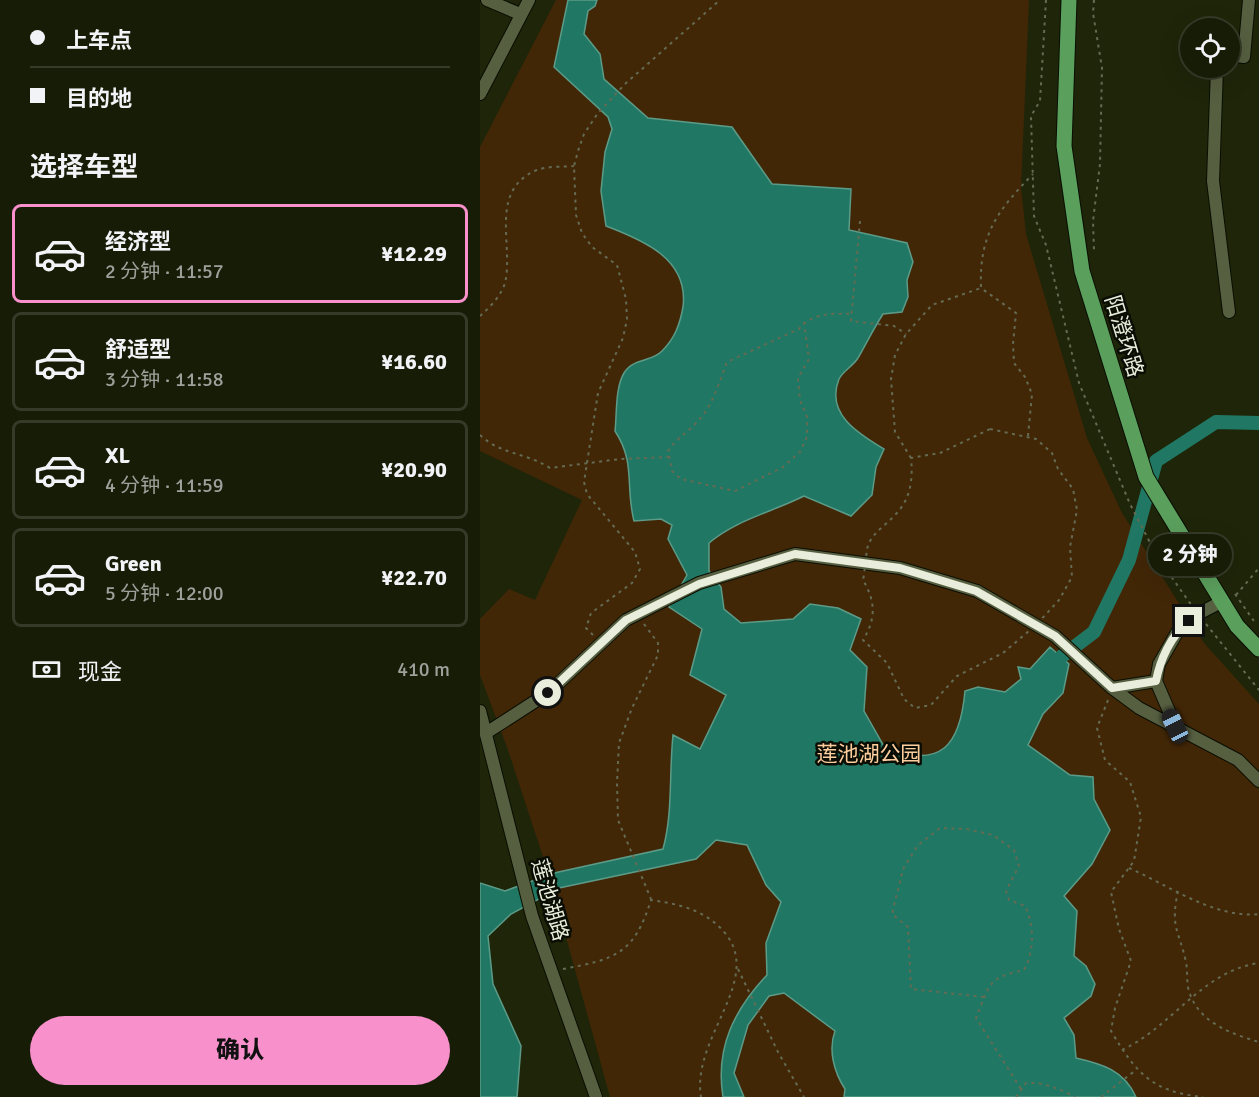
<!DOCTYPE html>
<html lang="zh">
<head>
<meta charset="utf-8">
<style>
  :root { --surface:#171c07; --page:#242915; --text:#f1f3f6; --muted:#9ea19b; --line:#363a28; --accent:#f890cc }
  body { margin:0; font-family:Signika,"Noto Sans SC",sans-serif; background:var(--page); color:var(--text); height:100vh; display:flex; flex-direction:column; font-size:22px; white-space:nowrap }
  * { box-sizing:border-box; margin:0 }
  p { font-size:20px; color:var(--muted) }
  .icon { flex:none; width:33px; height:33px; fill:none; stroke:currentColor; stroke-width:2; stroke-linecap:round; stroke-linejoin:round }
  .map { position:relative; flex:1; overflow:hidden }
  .sheet { display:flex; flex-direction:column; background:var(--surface); width:480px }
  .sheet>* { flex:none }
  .guide { display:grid; align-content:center; height:132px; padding:0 30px; background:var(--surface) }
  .tools { position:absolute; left:700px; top:18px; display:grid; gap:12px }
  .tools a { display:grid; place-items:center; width:60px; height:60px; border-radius:50%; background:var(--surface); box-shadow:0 6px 24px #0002,0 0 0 2px var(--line); font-size:30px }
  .end { position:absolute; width:27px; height:27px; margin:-14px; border:8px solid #e8eddc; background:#111; box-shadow:0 0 0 3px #111 }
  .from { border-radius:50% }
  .bubble { position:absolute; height:42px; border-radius:21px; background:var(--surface); box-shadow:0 6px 24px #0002,0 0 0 2px var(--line); font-size:20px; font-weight:800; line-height:42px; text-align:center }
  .car { position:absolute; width:18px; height:36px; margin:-18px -9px; border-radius:8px; box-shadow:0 0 4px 2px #0007; background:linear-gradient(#222 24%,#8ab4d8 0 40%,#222 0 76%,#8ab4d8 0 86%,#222 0) }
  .guide b { display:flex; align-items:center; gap:21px; height:57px; font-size:22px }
  .guide b+b { border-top:2px solid var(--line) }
  .guide i { width:15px; height:15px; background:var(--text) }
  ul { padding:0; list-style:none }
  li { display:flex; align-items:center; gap:18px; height:99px; margin:0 12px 9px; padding:0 18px; border:3px solid var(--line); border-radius:9px }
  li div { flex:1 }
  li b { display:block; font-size:22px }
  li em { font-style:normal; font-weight:800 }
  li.active { border-color:var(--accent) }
  li>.icon { width:54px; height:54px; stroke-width:1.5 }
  h2 { padding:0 30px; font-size:27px; line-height:72px }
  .pay { display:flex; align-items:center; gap:15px; height:66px; padding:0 30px; font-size:22px }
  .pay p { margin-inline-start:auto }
  .cta { display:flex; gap:12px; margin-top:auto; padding:12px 30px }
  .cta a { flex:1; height:69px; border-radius:36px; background:var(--accent); color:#111; font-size:24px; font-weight:800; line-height:69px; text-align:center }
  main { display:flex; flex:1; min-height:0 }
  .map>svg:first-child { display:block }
</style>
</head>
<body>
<main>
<section class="sheet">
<div class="guide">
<b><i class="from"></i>上车点</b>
<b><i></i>目的地</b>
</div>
<h2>选择车型</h2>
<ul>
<li class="active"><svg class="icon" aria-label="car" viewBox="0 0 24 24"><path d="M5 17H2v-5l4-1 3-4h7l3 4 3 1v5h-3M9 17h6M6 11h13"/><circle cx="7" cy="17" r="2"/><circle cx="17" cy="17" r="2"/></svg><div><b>经济型</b><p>2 分钟 · 11:57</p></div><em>¥12.29</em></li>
<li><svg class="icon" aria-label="car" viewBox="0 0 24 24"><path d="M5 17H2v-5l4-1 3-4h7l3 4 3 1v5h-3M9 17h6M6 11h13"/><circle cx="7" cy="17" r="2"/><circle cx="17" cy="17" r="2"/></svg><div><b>舒适型</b><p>3 分钟 · 11:58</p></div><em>¥16.60</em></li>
<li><svg class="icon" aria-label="car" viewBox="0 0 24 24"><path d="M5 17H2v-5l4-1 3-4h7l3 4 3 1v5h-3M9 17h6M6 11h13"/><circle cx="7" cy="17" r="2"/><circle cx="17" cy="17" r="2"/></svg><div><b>XL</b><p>4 分钟 · 11:59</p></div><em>¥20.90</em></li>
<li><svg class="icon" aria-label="car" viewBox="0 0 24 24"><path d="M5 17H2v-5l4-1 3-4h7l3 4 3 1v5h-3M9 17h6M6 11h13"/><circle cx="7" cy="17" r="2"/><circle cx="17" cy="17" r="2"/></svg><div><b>Green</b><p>5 分钟 · 12:00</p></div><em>¥22.70</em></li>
</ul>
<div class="pay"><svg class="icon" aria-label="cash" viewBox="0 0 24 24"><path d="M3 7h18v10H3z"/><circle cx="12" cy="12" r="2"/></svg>现金<p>410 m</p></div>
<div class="cta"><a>确认</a></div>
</section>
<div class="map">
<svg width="779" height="1097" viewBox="0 0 779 1097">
  <rect width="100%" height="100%" fill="#1f2509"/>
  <!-- green -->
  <path fill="#422707" d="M76 0H549L541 187 546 234 607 438 642 513 724 643 779 704V1097H130L69 875 27 747 0 675V619L29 589 55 600 102 500 0 451V147Z"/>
  <!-- water -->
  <path fill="#207864" stroke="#5c9b88" stroke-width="1.5" d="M88 0H117L115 6 108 11 104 34 120 54 124 79 168 118 252 127 292 184 371 189 369 230 427 243 433 262 427 280 428 297 422 312 403 314C394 328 386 344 378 358 373 366 363 371 359 379 345 414 379 434 404 449L396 467 392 495 371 516 324 496C292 512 256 520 229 543V571L241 587 244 609 261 623 313 619 330 604 358 608 381 619 370 650 387 667 384 711 405 748C461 769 480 746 485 691L498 687 525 692 541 679 538 667 550 669 570 647 589 664 583 693 563 714 548 745 590 775 613 777 614 799 630 830 612 864 584 896 597 911 594 956 606 966 615 984 611 996 584 1018 594 1035 596 1058C622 1064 644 1070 656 1097H364L365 1089C354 1072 348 1050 355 1031L304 993 289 996 268 1025 254 1073 264 1097H243C235 1048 254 1010 287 975L286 943 301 902 286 885 267 845 236 840 216 859 79 888 31 914 8 936 13 984 41 1046 37 1097H0V883L25 891 74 873 183 849C193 813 189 773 193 735L220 749 246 695 210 675 222 629 189 607 207 575 188 539 192 525 181 519 154 521C145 486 156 463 135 431 137 414 135 388 144 373 153 358 172 362 182 351 195 338 200 324 203 307 209 259 163 240 126 226L121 191 125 152 132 129 128 117 74 67Z"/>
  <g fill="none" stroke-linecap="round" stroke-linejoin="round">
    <!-- canal -->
    <path stroke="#207864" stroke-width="14" d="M581 657 614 632 649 560 676 461 736 422 779 423"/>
    <defs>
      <path id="minor" d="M7 0 40 14
        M750 55 764 57 769 0
        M737 68 733 181 749 312
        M0 94 49 0
        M632 688 676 681
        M0 711 52 916 116 1097
        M695 725 676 681 679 664 699 629 718 614 743 601
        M6 733 68 693 146 620 219 583 315 554 420 568 497 591 575 636 632 688 659 708 758 760 779 781"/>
      <path id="major" d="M589 0 584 146 602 271 666 477 757 626 779 649"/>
    </defs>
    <!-- minor casing -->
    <use href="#minor" stroke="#090e00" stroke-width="14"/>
    <!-- major casing -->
    <use href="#major" stroke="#090e00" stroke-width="17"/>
    <!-- path -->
    <path stroke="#656b53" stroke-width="2" stroke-dasharray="3 4.5" stroke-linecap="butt" d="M566 0 560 101 551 116 554 216 566 245 599 383 650 504 678 558 712 606
      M614 0 613 13 622 68 620 164 613 221 614 251
      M380 221 371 321 414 326 426 334
      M0 316C10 307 21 296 25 283 34 245 8 190 57 170 67 166 83 167 94 166
      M324 322 329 359 318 378 320 400 327 417V437L320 452 303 467 255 491 201 479 192 471 188 451C197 438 208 432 218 421 233 405 239 383 247 362L319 329C331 313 353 313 372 314
      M510 429 556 439 572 453 578 469 593 489 597 510 590 547 592 577 579 600 556 625 523 653 477 676 451 705 435 708 424 699 407 663 383 640C396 619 396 602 383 580 385 572 386 548 389 543 395 531 406 525 415 515 431 499 433 479 431 458L460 453Z
      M0 435C21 455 45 452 70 468L140 459 188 457
      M548 436 552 394 545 377 534 363 533 344 536 313 501 288C499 235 517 211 553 174
      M431 458 415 432 411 379 415 355 426 334 452 305 501 288
      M755 594 776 624
      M756 595 779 568
      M164 624 178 643V655L152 708 139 743 137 783 138 820 171 899
      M726 624 779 690
      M113 635 106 628 111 613 152 583 160 569 155 552 107 494 104 482 118 393 143 338 147 319 146 299 137 265 112 247 102 233 96 215 94 166 98 151 104 134 118 113 145 84 240 0
      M628 700 617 728 625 760 650 782 661 817 654 861 631 892 639 929 651 961 635 1008 631 1031C656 1073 672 1092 723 1097
      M649 868C688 885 735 919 779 914
      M698 891C690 928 699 930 706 962 708 973 706 985 710 994 720 1023 752 1034 779 1042
      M83 969C136 959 154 954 171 900 199 904 226 910 245 933 284 980 211 1038 221 1097
      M258 969 298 1052 324 1097
      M504 997 431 989 428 927 412 914 423 869 438 845 460 828 486 829 513 835 534 850 539 866 526 891 529 900 545 906C555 926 554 952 544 970 507 978 510 984 496 1018L541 1089
      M642 1050C692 1027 722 971 779 963
      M536 1097 546 1083C564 1082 580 1089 595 1097
      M621 1097 656 1070"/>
    <!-- minor -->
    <use href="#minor" stroke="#575f41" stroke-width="12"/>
    <!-- major -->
    <use href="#major" stroke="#5b9f5d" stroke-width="15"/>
  </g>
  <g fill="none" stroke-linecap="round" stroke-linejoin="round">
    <!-- route -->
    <path stroke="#e8eddc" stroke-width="8" d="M68 693 146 620 219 584 315 554 420 568 496 591 575 636 632 688 676 681C680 660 691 635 709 621"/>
  </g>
  <g text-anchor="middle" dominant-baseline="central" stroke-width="5" stroke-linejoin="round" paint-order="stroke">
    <!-- street labels -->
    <g font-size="21" fill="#e8eddc" stroke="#0a0d03">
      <text transform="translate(644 336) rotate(73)">阳澄环路</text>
      <text transform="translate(70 900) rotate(74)">莲池湖路</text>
    </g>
    <!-- park labels -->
    <g font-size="21" fill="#ffce9e" stroke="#0a0d03">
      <text x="389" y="754">莲池湖公园</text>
    </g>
  </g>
</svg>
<div class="tools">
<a><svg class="icon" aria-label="locate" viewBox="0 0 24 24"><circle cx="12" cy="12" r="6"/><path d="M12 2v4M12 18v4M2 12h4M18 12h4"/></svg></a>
</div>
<i class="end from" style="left:68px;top:693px"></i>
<i class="end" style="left:709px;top:621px"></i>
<div class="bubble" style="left:668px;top:534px;width:84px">2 分钟</div>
<i class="car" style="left:695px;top:726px;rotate:334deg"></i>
</div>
</main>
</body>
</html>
